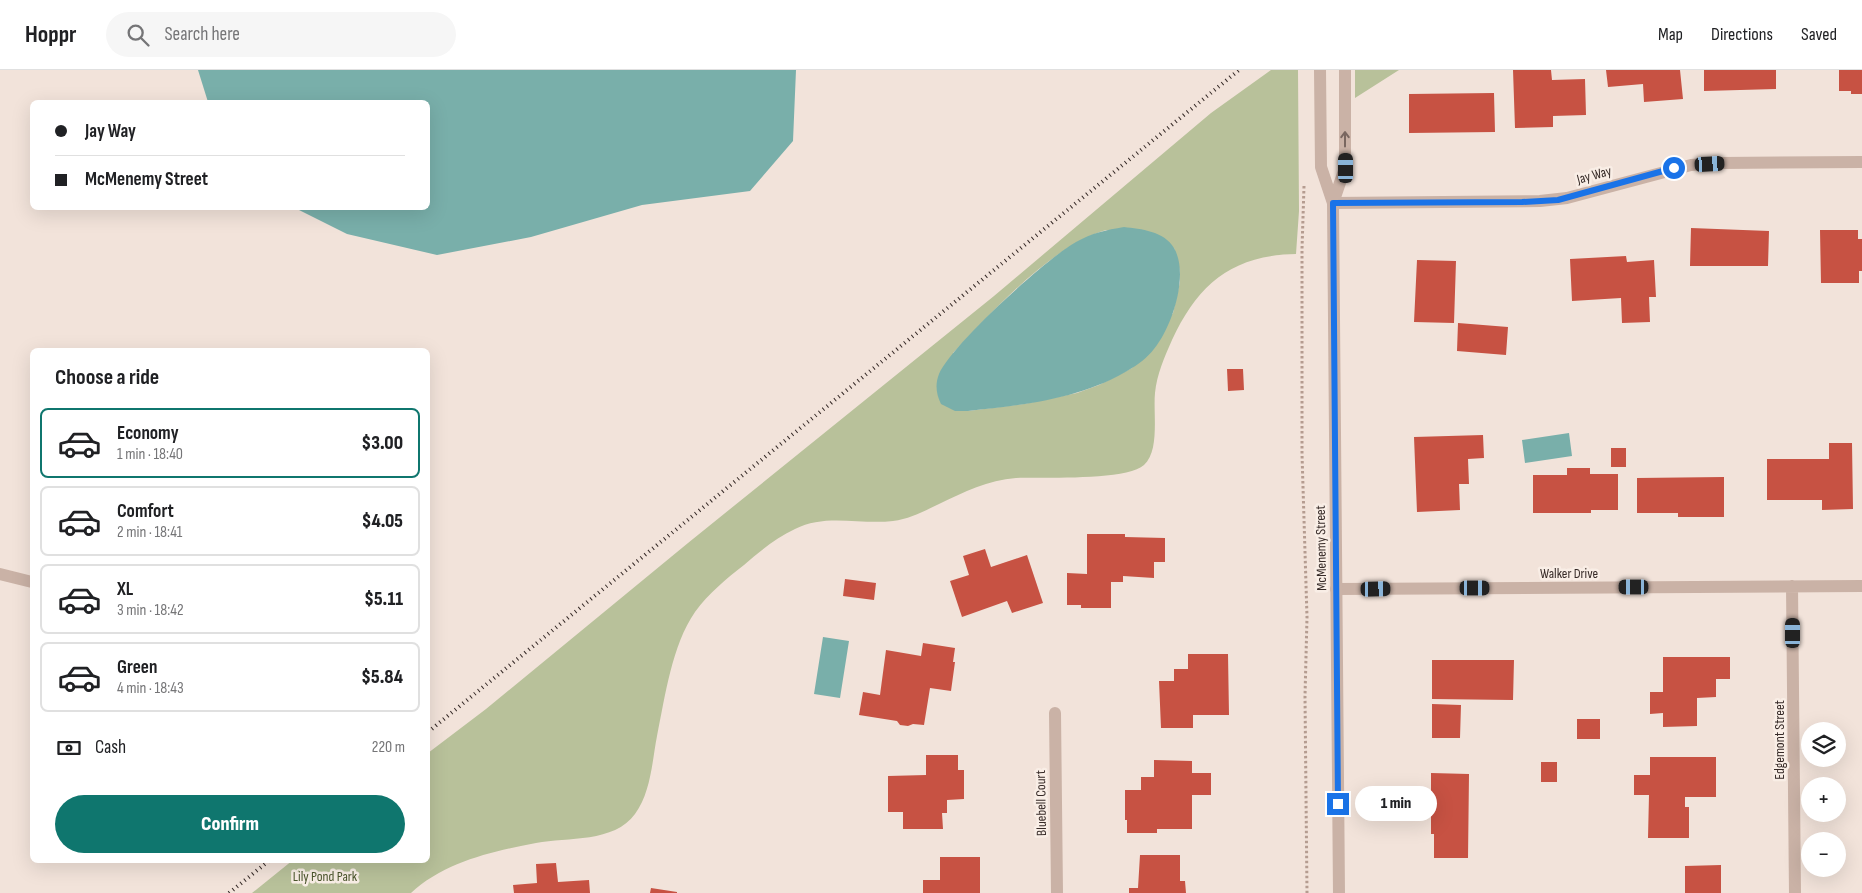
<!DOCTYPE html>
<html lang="en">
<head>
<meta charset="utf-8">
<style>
  :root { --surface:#fff; --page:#f6f6f6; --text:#202124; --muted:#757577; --line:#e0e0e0; --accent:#0f766e }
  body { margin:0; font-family:"Sofia Sans Condensed",sans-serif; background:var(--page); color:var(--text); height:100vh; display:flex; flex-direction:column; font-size:19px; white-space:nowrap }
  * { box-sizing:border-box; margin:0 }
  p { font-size:16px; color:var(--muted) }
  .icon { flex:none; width:28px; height:28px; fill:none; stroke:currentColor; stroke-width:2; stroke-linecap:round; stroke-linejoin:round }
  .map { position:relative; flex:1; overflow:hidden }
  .side { position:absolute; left:30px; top:278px; width:400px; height:515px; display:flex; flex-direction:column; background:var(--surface); border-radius:8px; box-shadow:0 5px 20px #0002 }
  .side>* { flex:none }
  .guide { position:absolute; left:30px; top:30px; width:400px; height:110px; border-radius:8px; box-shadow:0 5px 20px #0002; display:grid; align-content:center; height:110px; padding:0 25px; background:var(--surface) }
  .fabs { position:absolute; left:1801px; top:652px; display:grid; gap:10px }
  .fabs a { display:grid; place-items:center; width:45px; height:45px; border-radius:50%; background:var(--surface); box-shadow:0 5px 20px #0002; font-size:25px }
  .end { position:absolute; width:22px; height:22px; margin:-11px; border:6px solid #1a73e8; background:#fff; box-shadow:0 0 0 2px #fff }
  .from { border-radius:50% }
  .bubble { position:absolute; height:35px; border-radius:18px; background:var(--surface); box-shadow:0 5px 20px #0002; font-size:16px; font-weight:800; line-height:35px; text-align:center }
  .car { position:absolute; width:15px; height:30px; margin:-15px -8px; border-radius:6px; box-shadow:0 0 4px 1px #0007; background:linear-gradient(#222 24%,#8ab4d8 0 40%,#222 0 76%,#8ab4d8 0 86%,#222 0) }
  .guide b { display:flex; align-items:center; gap:18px; height:48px; font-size:19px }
  .guide b+b { border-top:1px solid var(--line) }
  .guide i { width:12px; height:12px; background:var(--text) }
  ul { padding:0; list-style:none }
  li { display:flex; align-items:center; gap:15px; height:70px; margin:0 10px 8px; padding:0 15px; border:2px solid var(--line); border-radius:8px }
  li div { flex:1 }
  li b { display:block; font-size:19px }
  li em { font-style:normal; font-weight:800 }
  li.selected { border-color:var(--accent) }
  li>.icon { width:45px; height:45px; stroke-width:1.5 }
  h2 { padding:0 25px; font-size:22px; line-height:60px }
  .pay { display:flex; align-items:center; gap:12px; height:55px; padding:0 25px; font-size:19px }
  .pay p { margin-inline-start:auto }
  .cta { display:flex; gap:10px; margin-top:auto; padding:10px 25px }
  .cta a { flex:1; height:58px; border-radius:30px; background:var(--accent); color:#fff; font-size:20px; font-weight:800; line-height:58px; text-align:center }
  header { display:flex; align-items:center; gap:30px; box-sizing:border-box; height:70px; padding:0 25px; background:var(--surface); border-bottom:1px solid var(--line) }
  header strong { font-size:24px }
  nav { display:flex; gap:28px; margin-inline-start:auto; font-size:18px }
  .search { width:350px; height:45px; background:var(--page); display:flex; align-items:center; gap:12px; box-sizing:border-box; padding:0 18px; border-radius:28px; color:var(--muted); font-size:19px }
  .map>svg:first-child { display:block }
</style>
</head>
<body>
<header>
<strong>Hoppr</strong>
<div class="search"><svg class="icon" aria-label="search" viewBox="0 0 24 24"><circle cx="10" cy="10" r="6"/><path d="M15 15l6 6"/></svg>Search here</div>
<nav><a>Map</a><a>Directions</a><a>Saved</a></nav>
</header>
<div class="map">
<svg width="1862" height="823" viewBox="0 0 1862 823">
  <rect width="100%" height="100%" fill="#f2e3da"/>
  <!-- green -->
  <path fill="#b8c19a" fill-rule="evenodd" d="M1271 0H1298L1299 141 1296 184C1232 185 1198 214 1172 270 1164 288 1157 304 1155 323 1153 343 1160 381 1144 395 1126 411 1042 407 1016 408 988 410 964 422 939 434 924 441 910 449 893 451 860 455 826 443 795 459 776 468 760 481 744 495 726 509 709 523 695 542 672 575 665 627 657 666 652 692 651 722 635 744 614 773 568 767 536 773 493 781 444 792 411 823H252L293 790H428V683L486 639 688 473 994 226 1211 43ZM1106 160 1174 178 1180 201V212L1173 243 1132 298 1099 315 1077 323 1024 334 968 341 953 283C992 242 1051 176 1106 160Z
    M1355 0H1399L1355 28Z"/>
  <!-- water -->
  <path fill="#79afaa" d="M198 0H796L793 71 750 121 642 135 531 167 437 185 347 164 295 138H428V32H208Z
    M1124 157C1141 159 1164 161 1174 178 1189 204 1173 253 1157 275 1150 285 1142 292 1132 298 1083 329 1024 335 968 341H955L941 334C936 324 935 314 939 304 951 275 1047 188 1076 172 1092 163 1106 160 1124 157Z
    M1569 363 1572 386 1525 393 1522 370Z
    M823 567 849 571 840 628 814 624Z"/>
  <!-- building -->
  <path fill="#c75243" d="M1513 0H1551L1552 10 1585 9 1586 45 1553 46V57L1515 58Z
    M1606 0H1680L1683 29 1644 32 1643 14 1608 17Z
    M1704 0H1776V19L1704 21Z
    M1839 0H1862V24H1851V21H1839Z
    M1494 23 1495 62 1409 63V24Z
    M1691 158 1769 161 1768 196H1690Z
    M1820 160H1858V169H1862V201H1859V213H1821Z
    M1626 186 1627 192 1654 190 1656 227H1649L1650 252 1622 253 1621 228 1572 231 1570 189Z
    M1417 190 1456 191 1454 253 1414 252Z
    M1458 253 1508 257 1506 285 1457 281Z
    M1227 299H1243L1244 320 1228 321Z
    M1483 365 1484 388 1468 389 1469 414H1459L1460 440 1417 442 1414 367Z
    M1829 373H1852L1853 439 1822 440V430H1767V389H1829Z
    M1611 378H1626V397H1611Z
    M1567 398H1590V404H1618V440H1591V443H1533V405H1567Z
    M1724 407V447H1678V443H1637V408Z
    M1087 464H1125V467L1165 468V492H1154V508L1123 506V512H1111V538H1081V535H1067V503L1087 504Z
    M985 479 991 497 1027 485 1043 533 1012 543 1007 531 962 547 950 511 969 505 963 486Z
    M845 509 876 513 874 530 843 526Z
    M923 573 955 578 953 592H955L951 621 930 618 924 655 913 654 908 656 900 655 897 651 859 645 863 622 880 625 886 580 921 586Z
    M1188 584H1228L1229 645H1193V658H1161L1159 611H1174V599H1188Z
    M1663 587H1730V609H1716V627L1697 628V656L1663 657V643L1650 644V622H1663Z
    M1432 590H1514L1513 630 1432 629Z
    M1432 634 1461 635 1460 668H1432Z
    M1577 649H1600V669H1577Z
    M926 685H958V700H964V729L947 730V743H942L943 759H903V742H888V706L926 705Z
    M1650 687H1716V727H1685V737H1689V768H1648L1649 725H1634V705H1650Z
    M1154 690 1192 691V703H1211V725H1192V759H1157V763H1127V750H1125V720H1141V707H1154Z
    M1541 692H1557V712H1541Z
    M1431 703 1469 704 1468 788H1434V764H1431Z
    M1140 785H1180V811H1185L1186 823H1129V818H1138Z
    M940 787H980V823H923V810H940Z
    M556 793 558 812 589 810 590 823H514L513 815 537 813 536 794Z
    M1721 795V823H1685V796Z
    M651 818 677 822V823H650Z"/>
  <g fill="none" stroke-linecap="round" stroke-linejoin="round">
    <!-- path -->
    <path stroke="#b59c90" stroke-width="3" stroke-dasharray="2.5 2.5" stroke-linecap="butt" d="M1304 116 1302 179V384L1307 547 1305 626 1307 823"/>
    <!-- minor -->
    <path stroke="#cab2a6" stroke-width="12" d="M1333 133 1540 131 1567 128 1691 95 1721 93 1862 92
      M0 504 32 512
      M1792 516 1795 823
      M1336 519 1862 516
      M1055 643 1057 823"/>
    <!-- tertiary -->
    <path stroke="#cab2a6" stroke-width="12" d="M1320 0 1321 97 1333 133 1339 823
      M1333 133 1345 98V0"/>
    <!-- rail -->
    <path stroke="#362a27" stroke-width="4" stroke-dasharray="1 4" stroke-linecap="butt" d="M428 662 1239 0
      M229 823 270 790"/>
  </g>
  <!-- one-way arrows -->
  <defs><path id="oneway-shaft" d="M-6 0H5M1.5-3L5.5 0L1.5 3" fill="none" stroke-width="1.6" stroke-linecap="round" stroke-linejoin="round" transform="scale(1.25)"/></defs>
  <use stroke="#796760" href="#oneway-shaft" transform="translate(1345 69) rotate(-90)"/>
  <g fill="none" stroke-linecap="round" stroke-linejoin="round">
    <!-- route -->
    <path stroke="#1a73e8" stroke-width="6" d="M1338 734 1333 133 1522 132 1558 130 1674 98"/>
  </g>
  <g text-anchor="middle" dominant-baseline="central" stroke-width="5" stroke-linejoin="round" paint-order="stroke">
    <!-- street labels -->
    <g font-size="14" fill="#362a27" stroke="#f9eee6">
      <text transform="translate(1594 105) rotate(-15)">Jay Way</text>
      <text transform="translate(1321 478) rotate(-91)">McMenemy Street</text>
      <text x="1569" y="503">Walker Drive</text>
      <text transform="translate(1779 670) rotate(-90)">Edgemont Street</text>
      <text transform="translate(1041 733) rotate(-91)">Bluebell Court</text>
    </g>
    <!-- park labels -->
    <g font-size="14" fill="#4a542b" stroke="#f9eee6">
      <text x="325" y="806">Lily Pond Park</text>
    </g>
  </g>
</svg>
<div class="fabs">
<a><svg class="icon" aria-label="layers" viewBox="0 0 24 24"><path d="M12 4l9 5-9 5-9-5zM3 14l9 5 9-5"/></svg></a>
<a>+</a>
<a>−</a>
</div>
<i class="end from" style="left:1674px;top:98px"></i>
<i class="end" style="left:1338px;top:734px"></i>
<div class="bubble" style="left:1355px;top:716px;width:82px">1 min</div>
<i class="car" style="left:1710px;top:94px;rotate:87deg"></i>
<i class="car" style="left:1346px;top:98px;rotate:0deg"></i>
<i class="car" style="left:1634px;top:517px;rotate:270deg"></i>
<i class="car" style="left:1475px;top:518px;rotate:90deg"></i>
<i class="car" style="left:1376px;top:519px;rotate:89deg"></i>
<i class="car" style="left:1793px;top:563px;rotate:0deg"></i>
<div class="guide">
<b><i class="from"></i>Jay Way</b>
<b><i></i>McMenemy Street</b>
</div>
<section class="side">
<h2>Choose a ride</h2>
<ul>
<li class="selected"><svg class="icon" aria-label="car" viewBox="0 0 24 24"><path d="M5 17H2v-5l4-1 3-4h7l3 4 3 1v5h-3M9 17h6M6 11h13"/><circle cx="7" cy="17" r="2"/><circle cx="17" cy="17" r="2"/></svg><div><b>Economy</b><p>1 min · 18:40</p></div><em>$3.00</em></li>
<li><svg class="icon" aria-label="car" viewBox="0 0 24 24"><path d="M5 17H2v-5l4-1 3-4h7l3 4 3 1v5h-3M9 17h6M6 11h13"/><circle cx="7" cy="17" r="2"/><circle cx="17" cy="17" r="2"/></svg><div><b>Comfort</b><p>2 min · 18:41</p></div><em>$4.05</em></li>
<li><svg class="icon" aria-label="car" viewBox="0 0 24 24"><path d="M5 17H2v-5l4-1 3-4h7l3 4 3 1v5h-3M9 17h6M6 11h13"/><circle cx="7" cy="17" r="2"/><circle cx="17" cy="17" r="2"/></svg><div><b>XL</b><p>3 min · 18:42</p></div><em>$5.11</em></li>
<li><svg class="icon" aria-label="car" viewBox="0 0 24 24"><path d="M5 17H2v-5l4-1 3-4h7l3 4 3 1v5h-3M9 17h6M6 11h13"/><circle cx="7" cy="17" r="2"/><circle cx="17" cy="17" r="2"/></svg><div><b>Green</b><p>4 min · 18:43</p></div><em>$5.84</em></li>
</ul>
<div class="pay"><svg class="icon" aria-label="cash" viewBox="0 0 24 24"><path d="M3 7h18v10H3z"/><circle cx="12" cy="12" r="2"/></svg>Cash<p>220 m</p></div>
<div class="cta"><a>Confirm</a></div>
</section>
</div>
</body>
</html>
